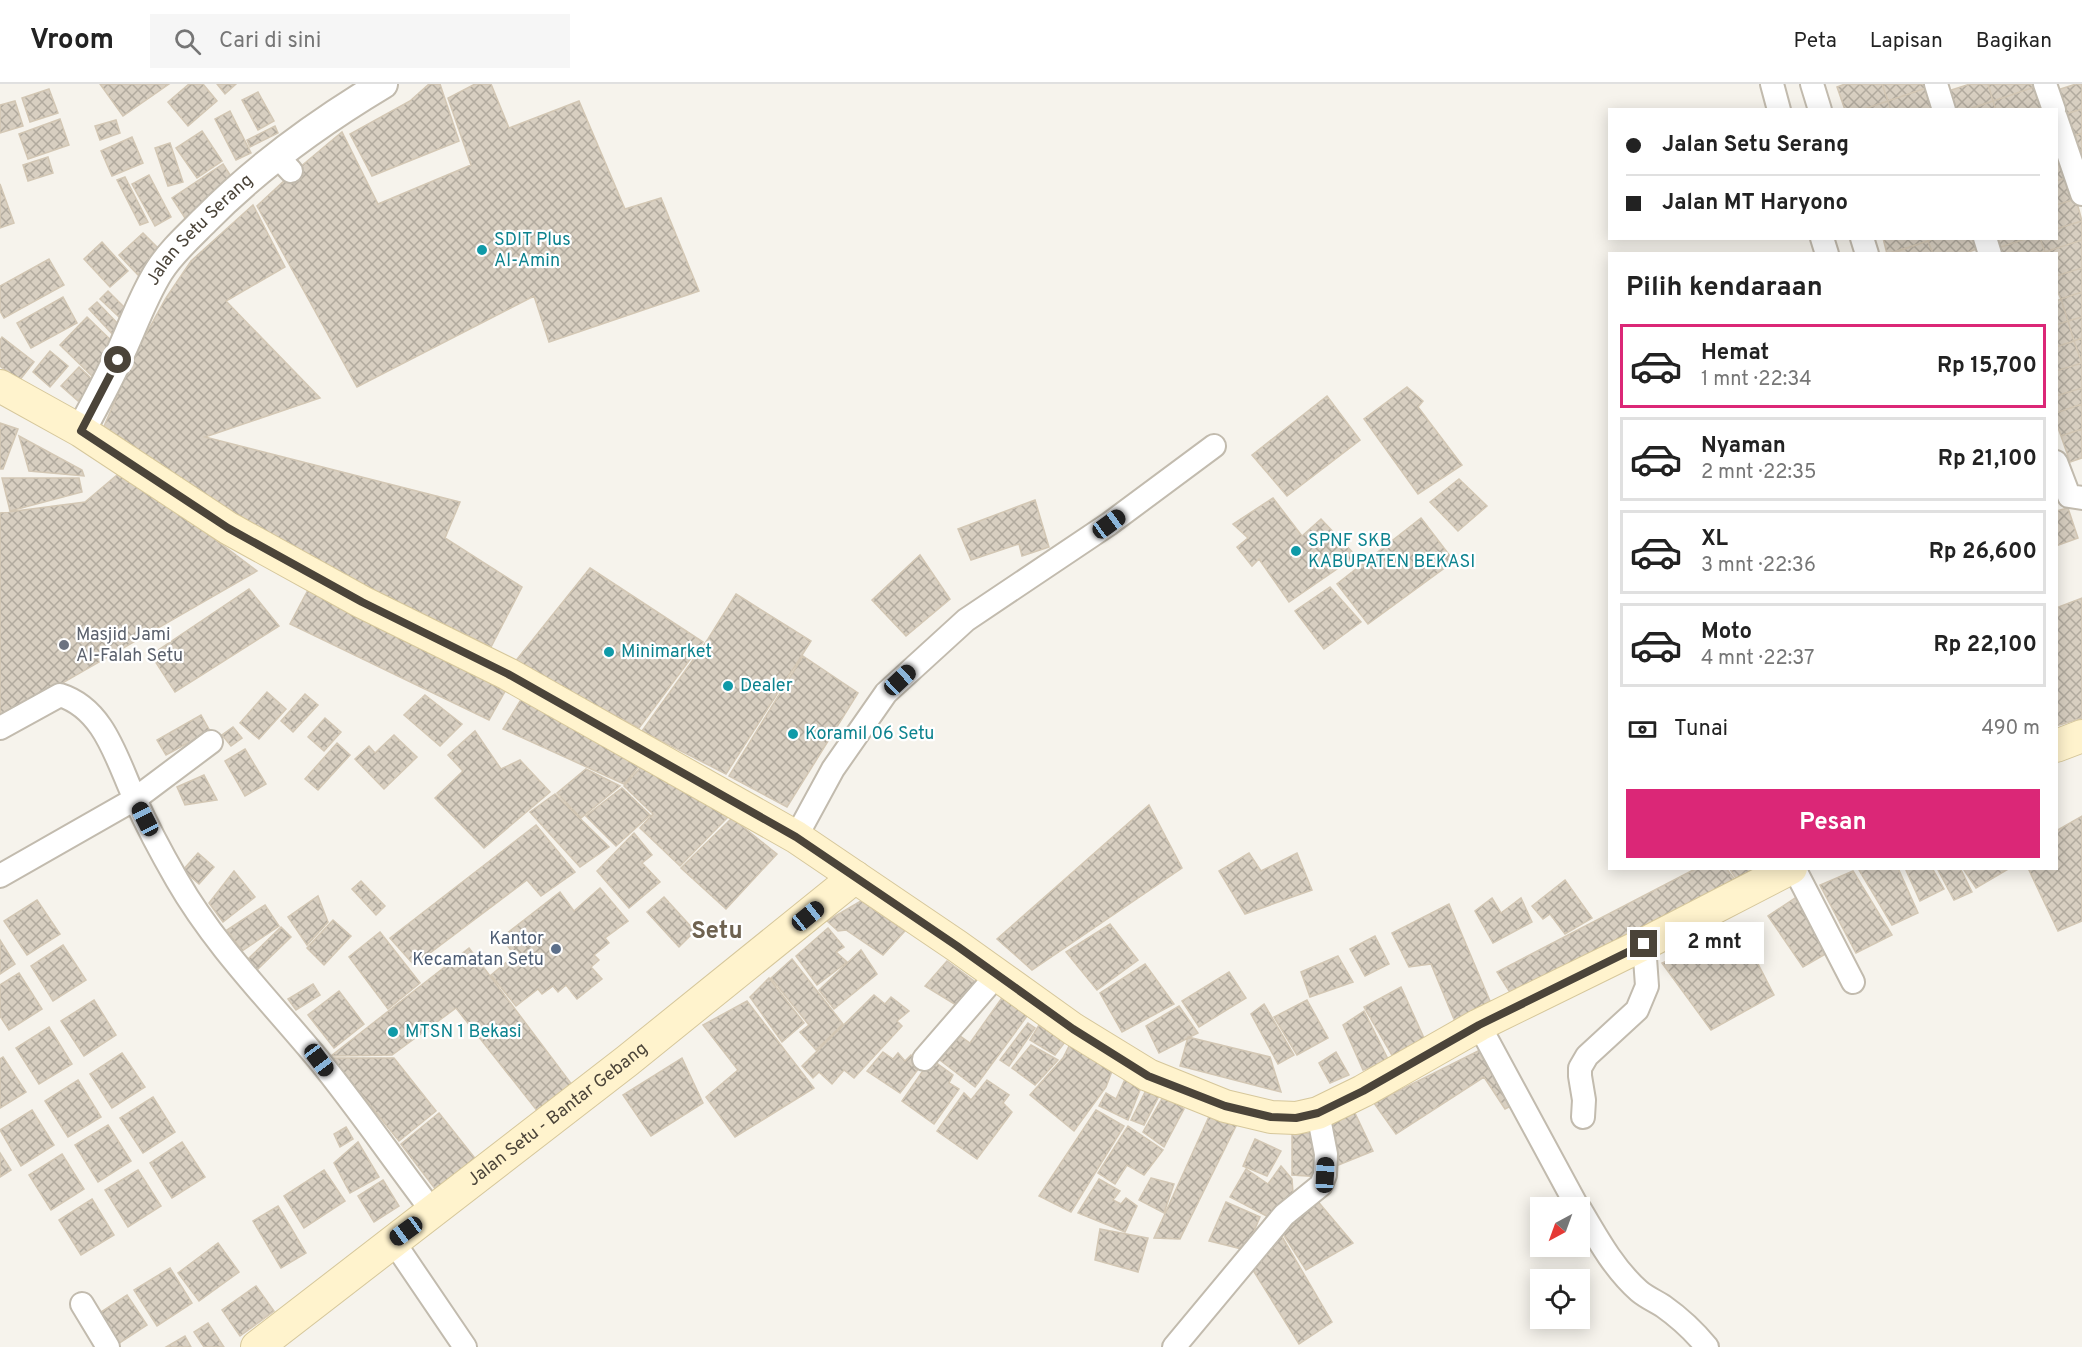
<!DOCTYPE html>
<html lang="id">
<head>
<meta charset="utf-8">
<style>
  :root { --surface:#fff; --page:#f6f6f6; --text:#222; --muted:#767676; --line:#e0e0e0; --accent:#db2777 }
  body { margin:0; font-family:Overpass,sans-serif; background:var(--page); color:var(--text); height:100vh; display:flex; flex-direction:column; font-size:22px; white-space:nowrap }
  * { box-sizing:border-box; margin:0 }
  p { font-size:20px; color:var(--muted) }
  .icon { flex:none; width:33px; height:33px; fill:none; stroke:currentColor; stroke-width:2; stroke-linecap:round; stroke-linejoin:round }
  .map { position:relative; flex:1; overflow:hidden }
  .sheet { position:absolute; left:1608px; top:168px; width:450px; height:618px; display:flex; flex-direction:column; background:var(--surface); border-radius:0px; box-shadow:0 3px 15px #0003 }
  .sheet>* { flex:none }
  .top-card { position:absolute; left:1608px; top:24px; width:450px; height:132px; border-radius:0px; box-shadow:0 3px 15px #0003; display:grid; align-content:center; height:132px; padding:0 18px; background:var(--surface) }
  .needle { width:39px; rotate:221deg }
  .buttons { position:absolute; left:1530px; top:1113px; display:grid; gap:12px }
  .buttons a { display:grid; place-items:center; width:60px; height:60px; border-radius:0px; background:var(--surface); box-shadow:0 3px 15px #0003; font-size:30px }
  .end { position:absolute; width:27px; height:27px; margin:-14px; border:8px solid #4b4439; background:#fff; box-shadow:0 0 0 3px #fff }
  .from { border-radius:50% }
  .bubble { position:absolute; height:42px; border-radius:0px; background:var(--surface); box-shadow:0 3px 15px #0003; font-size:20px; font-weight:700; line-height:42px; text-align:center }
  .car { position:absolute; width:18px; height:36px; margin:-18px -9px; border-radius:8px; box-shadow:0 0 4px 2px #0007; background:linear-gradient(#222 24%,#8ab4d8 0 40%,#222 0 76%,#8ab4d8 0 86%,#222 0) }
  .top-card b { display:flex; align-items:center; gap:21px; height:57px; font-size:22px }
  .top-card b+b { border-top:2px solid var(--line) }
  .top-card i { width:15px; height:15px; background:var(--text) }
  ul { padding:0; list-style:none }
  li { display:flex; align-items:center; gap:18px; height:84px; margin:0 12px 9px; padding:0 6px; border:3px solid var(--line); border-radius:0px }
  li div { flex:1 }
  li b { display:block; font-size:22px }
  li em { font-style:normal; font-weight:700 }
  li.current { border-color:var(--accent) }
  li>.icon { width:54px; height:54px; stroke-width:1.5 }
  h2 { padding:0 18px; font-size:27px; line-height:72px }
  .pay { display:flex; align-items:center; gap:15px; height:66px; padding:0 18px; font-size:22px }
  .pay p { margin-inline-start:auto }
  .button { display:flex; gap:12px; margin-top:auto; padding:12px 18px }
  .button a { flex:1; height:69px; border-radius:0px; background:var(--accent); color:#fff; font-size:24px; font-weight:700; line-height:69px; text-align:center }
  header { display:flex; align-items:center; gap:36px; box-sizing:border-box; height:84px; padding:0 30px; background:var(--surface); border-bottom:2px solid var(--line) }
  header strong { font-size:28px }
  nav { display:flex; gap:33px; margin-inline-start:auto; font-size:21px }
  .search { width:420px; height:54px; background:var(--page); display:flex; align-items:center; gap:15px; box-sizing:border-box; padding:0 21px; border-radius:0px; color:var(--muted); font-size:22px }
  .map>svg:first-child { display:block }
</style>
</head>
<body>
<header>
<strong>Vroom</strong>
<div class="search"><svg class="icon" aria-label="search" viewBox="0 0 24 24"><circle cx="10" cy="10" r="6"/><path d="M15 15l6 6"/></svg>Cari di sini</div>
<nav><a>Peta</a><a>Lapisan</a><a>Bagikan</a></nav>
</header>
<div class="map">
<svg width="2082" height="1263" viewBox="0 0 2082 1263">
  <defs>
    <pattern id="building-cross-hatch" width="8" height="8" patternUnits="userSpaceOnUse" patternTransform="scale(1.5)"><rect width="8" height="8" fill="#d8cfc1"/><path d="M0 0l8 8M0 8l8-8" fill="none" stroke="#b1aa9e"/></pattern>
  </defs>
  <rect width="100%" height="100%" fill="#f6f3ec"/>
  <!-- building -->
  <path fill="url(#building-cross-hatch)" stroke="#d3c7b4" stroke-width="1.5" d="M100 0H169L123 32Z
    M189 0H203L217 17 188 42 168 18Z
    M217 0H236L225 10Z
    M429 0H440L459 57 372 92 350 50 410 17Z
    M475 0H491L509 44 579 17 625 125 661 114 699 207 549 258 534 212 357 303 257 122 287 94 342 48 378 120 471 81 448 14Z
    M1845 0H1882L1888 17 1861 26H1845L1837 3Z
    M1882 0H1932V2L1888 17Z
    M1970 0H1988L1993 17 1966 26H1951L1945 8Z
    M1988 0H2037L2038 2 1993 17Z
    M2076 0H2082V25L2059 32 2051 8Z
    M1932 2 1940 26H1891L1888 17Z
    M2038 2 2046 26H1996L1993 17Z
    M49 5 58 29 30 38 22 14Z
    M258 8 274 37 258 46 242 16Z
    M15 17 23 42 0 49V21Z
    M1888 17 1891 26H1861Z
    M1993 17 1996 26H1966Z
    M2082 25V49L2067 55 2059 32Z
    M230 27 251 69 236 76 215 35Z
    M60 35 69 61 28 75 19 50Z
    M116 36 120 49 100 56 95 42Z
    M275 42 278 49 250 63 247 56Z
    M202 47 222 77 197 94 176 64Z
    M2082 49V75L2074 77 2067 55Z
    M132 53 143 79 112 92 101 67Z
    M170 59 183 98 168 102 155 64Z
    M2061 71 2069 93 2056 97V73Z
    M48 73 53 89 28 97 23 81Z
    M223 80 236 100 185 134 172 114Z
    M149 91 171 133 155 142 132 100Z
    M125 93 148 138 140 141 117 96Z
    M2069 93 2076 115 2056 121V97Z
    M0 100 14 139 0 144Z
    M2076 115 2082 137 2056 145V121Z
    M253 121 285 183 226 217 320 314 205 353 460 418 445 454 522 503 491 563 298 470 102 347 135 270 166 214 191 177Z
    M2082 137V156L2045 168 2040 154H2056V145Z
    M143 149 162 168 138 191 119 171Z
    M1883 154H1928V157L1887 170Z
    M1935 154H1977L1980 164 1963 170H1933L1928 157Z
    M1995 154H2028L1998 164Z
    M2028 154H2040L2045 168 2000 170 1998 164Z
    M2082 156V184L2056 192V170L2045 168Z
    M1928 157 1933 170H1890Z
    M102 158 128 187 110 203 84 175Z
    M49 175 64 201 4 234 0 227V202Z
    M2082 184V208L2061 215 2056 204V192Z
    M108 207 126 225 119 233 100 215Z
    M2082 208V233L2068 237 2061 215Z
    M63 213 77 239 31 264 17 239Z
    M2061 215 2068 237 2056 241V217Z
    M97 218 122 244 114 252 89 225Z
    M87 233 120 265 93 293 60 261Z
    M2082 233V254L2074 257 2068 237Z
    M2068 237 2074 257 2056 263V241Z
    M2 253 34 278 19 297 0 282V256Z
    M2082 254V279L2074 257Z
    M2074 257 2082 279 2056 287V263Z
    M50 267 68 282 50 303 33 288Z
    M2082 279V304L2056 312V287Z
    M79 283 95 298 78 317 61 302Z
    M1407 303 1423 317 1418 323 1462 381 1418 410 1364 335Z
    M2082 304V320L2056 329V312Z
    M1327 312 1360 356 1287 412 1252 371Z
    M2082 320V345L2061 352 2056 338V329Z
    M0 339 18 345 3 385H0Z
    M2082 345V374L2070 378 2061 352Z
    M19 352 82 386 84 392 29 387Z
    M123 386 257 487 0 635V429L85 418Z
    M2 394H79L82 408 10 427Z
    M1459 395 1487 422 1458 447 1430 418Z
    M1273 414 1302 452 1321 435 1356 472 1289 518 1259 475 1252 482 1237 463 1248 454 1233 440Z
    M1035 416 1049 463 1022 472 1019 460 971 476 958 445Z
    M2068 424 2078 454 2056 462V427Z
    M1421 434 1454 477 1368 540 1337 500Z
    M920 471 950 515 906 552 872 516Z
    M590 484 703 558 639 644 514 579Z
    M1330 503 1361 538 1324 565 1295 527Z
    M309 504 508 602 489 636 290 540Z
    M249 505 279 542 175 608 151 571Z
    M736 510 811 557 726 690 642 647 708 555Z
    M2082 514V634L2056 642V524Z
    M803 572 858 609 787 723 729 692Z
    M267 608 286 625 259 655 240 639Z
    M525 609 641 680 624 700 503 645Z
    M305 610 318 621 293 648 281 637Z
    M425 611 462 640 440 662 404 631Z
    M201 631 210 647 166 671 157 656Z
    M325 634 341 648 324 667 308 653Z
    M233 643 242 654 231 662 222 651Z
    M475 647 501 685 520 676 550 708 484 764 435 714 463 687 448 671Z
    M394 651 417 673 384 705 355 675 369 662 375 669Z
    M337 659 350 671 318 706 305 695Z
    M245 665 266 700 245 712 225 677Z
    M642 682 729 732 680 782 640 744 653 730 624 702Z
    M586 685 620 702 581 734 557 709Z
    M204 691 217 716 185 721 177 703Z
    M622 704 650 731 616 762 586 732Z
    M555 710 609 763 580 783 530 728Z
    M1149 721 1182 784 1032 886 997 855Z
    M2082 732V837L2058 847 2028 784H2056V747Z
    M732 734 777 770 726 825 681 784Z
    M536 741 575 788 541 812 527 796 414 881 390 854Z
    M634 749 652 771 642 779 660 798 629 824 597 787Z
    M198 769 214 783 199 800 183 786Z
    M1249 769 1261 787 1297 769 1312 806 1245 830 1219 787Z
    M1697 784H1726L1739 801 1511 910 1497 888Z
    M1729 784H1771L1740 800Z
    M1862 784H1898L1918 829 1892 841 1859 786Z
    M1905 784H1932L1944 805 1920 817Z
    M1937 784H1960L1972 808 1954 816Z
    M1967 784H2010L1976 804 1964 786Z
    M234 787 255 813 223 838 209 819Z
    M1853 787 1892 851 1856 869 1820 801Z
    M1565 796 1592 834 1565 850 1550 830 1543 835 1532 822Z
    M361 797 385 822 376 831 352 805Z
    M600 804 628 837 605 854 609 859 594 871 599 876 591 883 602 895 577 915 566 901 558 908 553 902 542 910 538 905 516 922 491 891 515 871 501 854 560 808 574 827Z
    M318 812 328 838 307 861 288 833Z
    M1798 812 1829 868 1803 883 1768 832Z
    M664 813 695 847 679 863 647 828Z
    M1492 814 1501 829 1521 814 1532 838 1493 859 1475 827Z
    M37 816 60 850 27 871 4 837Z
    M861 817 905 847 883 871 846 846 838 847 827 837Z
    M1449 820 1493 924 1456 940 1431 880 1409 883 1392 849Z
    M265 821 279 842 242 867 227 846Z
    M333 836 351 852 324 881 307 864Z
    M1110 840 1138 876 1097 906 1066 868Z
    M281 843 291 853 257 886 247 876Z
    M828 844 844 863 836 868 847 878 817 901 796 872Z
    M1740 845 1774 911 1711 946 1662 879Z
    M380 848 420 899 388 925 349 873Z
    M1375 852 1389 880 1365 892 1350 865Z
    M0 856 15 880 0 890Z
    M63 861 86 896 53 917 31 882Z
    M469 864 576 1006 542 1033 456 924 392 971 331 972Z
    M861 866 877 890 834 925 819 906Z
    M1338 872 1353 898 1310 913 1301 888Z
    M792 875 843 940 816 966 800 948 809 941 771 894Z
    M947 877 981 902 961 924 925 902Z
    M1145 880 1174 920 1122 948 1100 909Z
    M1229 888 1246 914 1199 943 1182 917Z
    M19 889 42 925 9 946 0 932V901Z
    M769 894 804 939 782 958 750 913Z
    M313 900 320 911 296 926 288 915Z
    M1401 903 1424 954 1393 973 1364 923Z
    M339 907 364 940 334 964 308 931Z
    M874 911 885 920 891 913 909 927 897 937 902 942 854 994 844 986 832 1000 819 988 813 994 802 982Z
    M1004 911 1030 928 975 1003 932 970 953 947 970 959Z
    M94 916 116 951 84 972 61 937Z
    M1307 916 1328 954 1297 971 1274 933Z
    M747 917 814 1004 735 1053 706 1013 738 986 703 941Z
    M1264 920 1294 971 1278 980 1251 930Z
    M1179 922 1198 949 1159 969 1146 942Z
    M1364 927 1389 977 1363 986 1343 941Z
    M1028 939 1035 944 1009 982 1000 976Z
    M1039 941 1065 958 1055 971 1030 956Z
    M49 943 72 980 39 1000 16 964Z
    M1188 953 1270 973 1281 1008 1180 982Z
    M1072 956 1114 982 1106 1003 1074 1047 1030 1011 1063 974Z
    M1031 961 1058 976 1035 1001 1012 984Z
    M1488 962 1517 1019 1505 1025 1484 993 1396 1050 1374 1019Z
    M883 968 893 975 898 969 905 977 911 971 922 980 900 1009 867 987Z
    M1336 968 1349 991 1330 999 1319 979Z
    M122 969 145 1003 112 1024 90 990Z
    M3 973 26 1008 0 1024V975Z
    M332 974H394L436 1027 399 1057Z
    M682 974 703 1019 651 1052 623 1011Z
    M931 975 953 991 949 999 959 1005 934 1040 902 1017Z
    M1126 993 1142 1001 1128 1036 1099 1022 1106 1009 1116 1015Z
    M78 996 101 1033 68 1053 45 1017Z
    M987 996 1009 1011 1003 1019 1012 1028 977 1075 937 1047 964 1009 971 1016Z
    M1148 1002 1160 1010 1144 1041 1131 1036Z
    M1164 1011 1184 1025 1164 1063 1143 1048Z
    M153 1013 175 1048 143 1069 120 1034Z
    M32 1026 54 1061 21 1082 0 1046Z
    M1096 1026 1124 1042 1071 1128 1039 1112Z
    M1212 1026 1240 1034 1180 1155 1154 1154Z
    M1354 1027 1373 1067 1336 1082 1325 1039Z
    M439 1029 478 1078 436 1106 401 1060Z
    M108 1041 131 1077 98 1098 75 1061Z
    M1128 1042 1163 1066 1144 1091 1127 1081 1115 1100 1098 1089Z
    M346 1043 353 1055 340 1063 334 1050Z
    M1292 1047 1319 1051 1321 1093 1292 1091Z
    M1255 1055 1281 1067 1267 1092 1243 1082Z
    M182 1058 205 1093 172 1114 150 1079Z
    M358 1058 379 1093 350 1109 334 1079Z
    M0 1069 11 1086 0 1093Z
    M62 1070 84 1105 51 1126 29 1091Z
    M1281 1082 1292 1095 1293 1109 1274 1136 1230 1113 1246 1085 1268 1100Z
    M138 1086 161 1122 128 1143 105 1106Z
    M324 1086 345 1117 304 1144 284 1112Z
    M1151 1094 1174 1100 1164 1129 1139 1116Z
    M1099 1095 1120 1107 1113 1116 1121 1120 1126 1114 1137 1122 1125 1148 1078 1129Z
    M383 1096 399 1122 374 1138 358 1112Z
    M1315 1114 1353 1159 1306 1186 1283 1150Z
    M92 1115 114 1151 81 1171 59 1136Z
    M1226 1118 1260 1133 1246 1166 1209 1157Z
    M278 1122 306 1169 281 1184 253 1137Z
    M1100 1145 1148 1154 1138 1188 1095 1176Z
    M1281 1151 1332 1238 1299 1260 1251 1183Z
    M218 1159 239 1188 199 1217 178 1189Z
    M170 1184 192 1219 157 1242 134 1206Z
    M256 1202 274 1227 240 1252 222 1226Z
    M127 1211 147 1241 118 1260 98 1230Z
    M208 1239 224 1263H204L194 1248Z
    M185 1252 191 1263H166Z"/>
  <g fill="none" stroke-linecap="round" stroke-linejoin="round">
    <defs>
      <path id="minor" d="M1772 0 1779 26
        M1812 0 1820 26
        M1936 0 1944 26
        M2045 0 2054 26
        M2056 34 2082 110
        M276 71 291 87
        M1822 154 1827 170
        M1862 154 1867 170
        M1985 154 1990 170
        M2056 378 2069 412 2082 414
        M0 644 60 611C105 625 117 677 135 715 147 742 162 770 177 796 215 862 269 916 318 975 358 1024 394 1077 433 1128
        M796 753 833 685 886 609 966 536 1109 440 1214 362
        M1794 784 1853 898
        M0 792 135 715 211 658
        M1479 941 1578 1124
        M924 975 996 892
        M1583 1033 1584 1016 1580 992V984L1587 972 1637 926 1647 902 1644 860
        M1580 1125C1597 1154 1614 1185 1639 1207 1646 1213 1655 1217 1663 1222 1680 1234 1694 1247 1707 1263
        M393 1157 465 1263
        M82 1220 108 1263
        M1174 1263 1284 1131 1321 1101 1325 1091 1326 1070 1318 1029"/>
      <g id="tertiary">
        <path id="s1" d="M81 347C93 323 107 299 118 274 132 245 142 214 159 187 171 168 189 152 205 136 258 82 318 39 383 0"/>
      </g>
      <g id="secondary">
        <path d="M0 302 81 347 228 444 362 518 508 590 796 753 957 862 1073 945 1148 991 1225 1022 1271 1033 1296 1034 1318 1029 1363 1007 1479 941 1644 860 1791 784"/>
        <path d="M2056 662 2082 652"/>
        <path id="s2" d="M257 1263 627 977 855 793"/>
      </g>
    </defs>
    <!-- minor casing -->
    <use href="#minor" stroke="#c2bbae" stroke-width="26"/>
    <!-- tertiary casing -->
    <use href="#tertiary" stroke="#c2bbae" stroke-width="32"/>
    <!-- secondary casing -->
    <use href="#secondary" stroke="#d6c79b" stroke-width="34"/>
    <!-- minor -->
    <use href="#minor" stroke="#fff" stroke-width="22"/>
    <!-- tertiary -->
    <use href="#tertiary" stroke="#fff" stroke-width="28"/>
    <!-- secondary -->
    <use href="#secondary" stroke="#fff3cd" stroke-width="32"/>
  </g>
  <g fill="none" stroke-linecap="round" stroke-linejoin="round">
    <!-- route -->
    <path stroke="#4b4439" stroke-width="8" d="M118 276 81 347 228 444 362 518 508 590 796 753 957 862 1073 945 1148 992 1225 1022 1271 1033 1296 1034 1318 1029 1363 1007 1479 941 1644 860"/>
  </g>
  <!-- markers -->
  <g fill="#0f9aa8" stroke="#fff" stroke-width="2">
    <circle cx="482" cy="166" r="6"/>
    <circle cx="1296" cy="467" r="6"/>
    <circle cx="609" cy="568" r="6"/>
    <circle cx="728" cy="602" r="6"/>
    <circle cx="793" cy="650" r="6"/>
    <circle cx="393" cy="948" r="6"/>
  </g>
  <circle fill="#6b7280" stroke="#fff" stroke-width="2" cx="64" cy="561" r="6"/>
  <circle fill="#5c6f8a" stroke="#fff" stroke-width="2" cx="556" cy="865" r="6"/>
  <g text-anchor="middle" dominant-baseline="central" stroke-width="4.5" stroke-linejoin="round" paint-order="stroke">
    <!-- street labels -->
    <g font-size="18" fill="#4b4439" stroke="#fff">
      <text stroke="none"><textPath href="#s1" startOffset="236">Jalan Setu Serang</textPath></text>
      <text stroke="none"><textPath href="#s2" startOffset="380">Jalan Setu - Bantar Gebang</textPath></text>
    </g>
    <!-- culture labels -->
    <g font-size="18" fill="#0d838f" stroke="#fff" text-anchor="start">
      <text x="494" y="156">SDIT Plus<tspan x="494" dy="21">Al-Amin</tspan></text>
      <text x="1308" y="457">SPNF SKB<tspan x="1308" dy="21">KABUPATEN BEKASI</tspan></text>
      <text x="621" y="568">Minimarket</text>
      <text x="740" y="602">Dealer</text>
      <text x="805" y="650">Koramil 06 Setu</text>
      <text x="405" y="948">MTSN 1 Bekasi</text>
    </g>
    <!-- worship labels -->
    <g font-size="18" fill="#5b616d" stroke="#fff" text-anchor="start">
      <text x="76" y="551">Masjid Jami<tspan x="76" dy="21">Al-Falah Setu</tspan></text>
    </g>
    <!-- service labels -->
    <g font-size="18" fill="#4e5e75" stroke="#fff" text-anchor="end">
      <text x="544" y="855">Kantor<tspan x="544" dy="21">Kecamatan Setu</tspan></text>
    </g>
    <!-- district labels -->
    <g font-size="24" font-weight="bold" fill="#6e6250" stroke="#fff">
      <text x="717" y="848">Setu</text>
    </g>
  </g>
</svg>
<div class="buttons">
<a><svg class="needle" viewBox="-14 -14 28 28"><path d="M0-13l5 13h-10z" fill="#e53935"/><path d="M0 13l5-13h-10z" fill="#767676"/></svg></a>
<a><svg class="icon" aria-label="locate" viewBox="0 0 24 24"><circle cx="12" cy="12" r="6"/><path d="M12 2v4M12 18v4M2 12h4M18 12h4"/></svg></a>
</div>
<i class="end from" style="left:118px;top:276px"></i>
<i class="end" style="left:1644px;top:860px"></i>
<div class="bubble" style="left:1665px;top:838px;width:99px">2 mnt</div>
<i class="car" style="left:1109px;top:440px;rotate:54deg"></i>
<i class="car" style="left:900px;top:596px;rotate:47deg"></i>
<i class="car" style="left:145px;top:735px;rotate:333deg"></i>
<i class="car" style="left:808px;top:832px;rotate:51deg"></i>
<i class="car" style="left:319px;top:976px;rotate:143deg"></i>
<i class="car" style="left:1325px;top:1091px;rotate:3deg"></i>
<i class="car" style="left:406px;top:1147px;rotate:234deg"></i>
<div class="top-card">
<b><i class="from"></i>Jalan Setu Serang</b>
<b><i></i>Jalan MT Haryono</b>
</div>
<section class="sheet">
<h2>Pilih kendaraan</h2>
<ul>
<li class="current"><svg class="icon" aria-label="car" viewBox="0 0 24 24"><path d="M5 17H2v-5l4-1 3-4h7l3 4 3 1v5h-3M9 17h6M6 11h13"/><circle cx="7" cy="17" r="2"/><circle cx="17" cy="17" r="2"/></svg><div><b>Hemat</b><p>1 mnt · 22:34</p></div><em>Rp 15,700</em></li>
<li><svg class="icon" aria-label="car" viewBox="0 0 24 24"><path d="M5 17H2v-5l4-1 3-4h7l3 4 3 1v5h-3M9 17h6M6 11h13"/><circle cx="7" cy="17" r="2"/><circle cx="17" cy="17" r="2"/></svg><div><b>Nyaman</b><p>2 mnt · 22:35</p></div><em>Rp 21,100</em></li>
<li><svg class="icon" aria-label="car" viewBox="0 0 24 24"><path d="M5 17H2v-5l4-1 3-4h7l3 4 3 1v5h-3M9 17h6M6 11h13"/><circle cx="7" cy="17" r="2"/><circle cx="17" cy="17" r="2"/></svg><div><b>XL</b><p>3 mnt · 22:36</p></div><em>Rp 26,600</em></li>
<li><svg class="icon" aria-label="car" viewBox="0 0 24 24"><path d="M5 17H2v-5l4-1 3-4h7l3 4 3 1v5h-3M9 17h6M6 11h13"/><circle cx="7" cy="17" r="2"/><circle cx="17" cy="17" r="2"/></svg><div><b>Moto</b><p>4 mnt · 22:37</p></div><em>Rp 22,100</em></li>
</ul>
<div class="pay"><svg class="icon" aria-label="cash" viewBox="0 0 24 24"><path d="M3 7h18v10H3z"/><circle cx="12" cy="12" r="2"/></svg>Tunai<p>490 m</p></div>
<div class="button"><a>Pesan</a></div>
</section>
</div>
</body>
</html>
